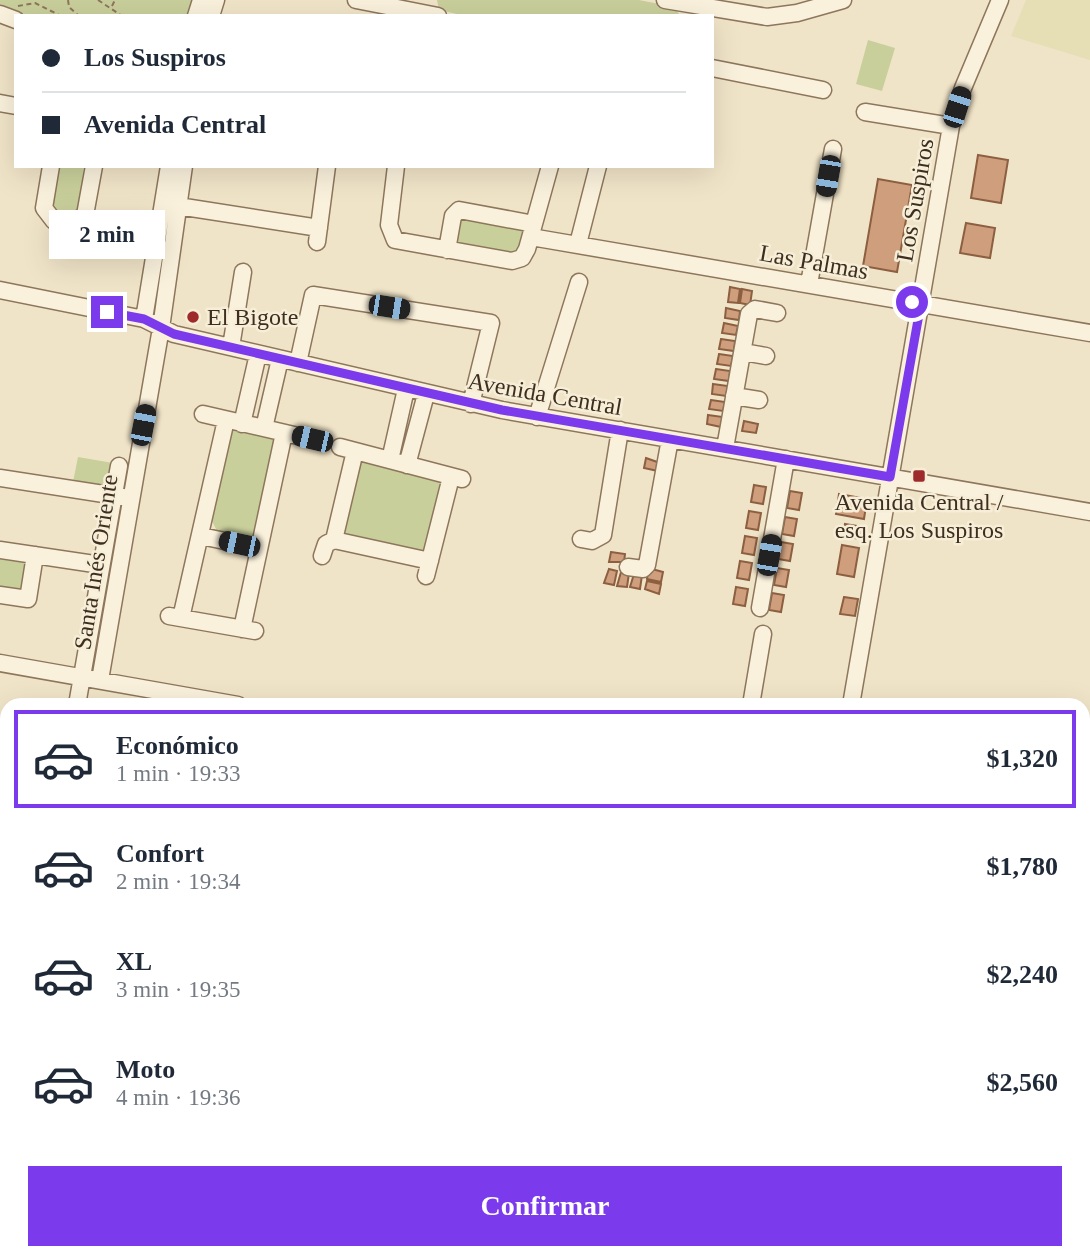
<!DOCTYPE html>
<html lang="es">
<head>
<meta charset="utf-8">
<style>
  :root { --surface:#fff; --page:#f2f2f3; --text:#1f2937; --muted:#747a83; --line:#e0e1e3; --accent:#7c3aed }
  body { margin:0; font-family:Georgia,serif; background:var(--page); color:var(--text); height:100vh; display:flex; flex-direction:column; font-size:26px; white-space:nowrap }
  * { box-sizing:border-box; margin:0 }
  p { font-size:23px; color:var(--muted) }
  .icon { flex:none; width:38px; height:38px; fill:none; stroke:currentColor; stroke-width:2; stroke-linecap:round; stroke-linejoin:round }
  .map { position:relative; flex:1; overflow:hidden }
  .panel { position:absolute; left:0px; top:698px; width:1090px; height:562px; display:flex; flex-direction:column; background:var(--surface); border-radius:21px 21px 0 0; box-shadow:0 7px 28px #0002 }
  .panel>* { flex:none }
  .guide { position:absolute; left:14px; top:14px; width:700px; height:154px; border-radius:0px; box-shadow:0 7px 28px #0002; display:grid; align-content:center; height:154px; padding:0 28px; background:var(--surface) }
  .end { position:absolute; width:32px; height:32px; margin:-16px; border:9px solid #7c3aed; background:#fff; box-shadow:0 0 0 4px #fff }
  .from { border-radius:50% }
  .bubble { position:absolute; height:49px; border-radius:0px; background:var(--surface); box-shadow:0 7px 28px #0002; font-size:23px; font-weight:700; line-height:49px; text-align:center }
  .car { position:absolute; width:21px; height:42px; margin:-21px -10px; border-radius:9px; box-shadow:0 0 5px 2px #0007; background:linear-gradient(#222 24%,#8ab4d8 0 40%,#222 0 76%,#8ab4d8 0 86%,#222 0) }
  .guide b { display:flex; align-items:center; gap:24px; height:66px; font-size:26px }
  .guide b+b { border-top:2px solid var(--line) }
  .guide i { width:18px; height:18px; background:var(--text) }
  ul { padding:12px 0 0; list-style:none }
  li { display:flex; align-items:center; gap:21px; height:98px; margin:0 14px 10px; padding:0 14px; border:4px solid transparent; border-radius:0px }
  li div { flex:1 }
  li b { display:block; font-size:26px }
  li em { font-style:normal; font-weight:700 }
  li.active { border-color:var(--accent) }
  li>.icon { width:63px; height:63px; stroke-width:1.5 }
  .action { display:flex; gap:14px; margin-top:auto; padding:14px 28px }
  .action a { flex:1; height:80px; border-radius:0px; background:var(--accent); color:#fff; font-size:28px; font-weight:700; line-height:80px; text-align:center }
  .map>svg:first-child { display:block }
</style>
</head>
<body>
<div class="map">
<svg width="1090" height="1259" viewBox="0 0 1090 1259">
  <rect width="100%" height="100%" fill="#f0e4c8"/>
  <!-- farmland -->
  <path fill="#e6deb5" d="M1026 0H1090V60L1011 36Z"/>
  <!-- green -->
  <path fill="#c9cf9b" d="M0 0H197L193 16H23L0 8Z
    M437 0H639L675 7 680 16H466L439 10Z
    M868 40 895 48 882 91 856 84Z
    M53 166H84L78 213 57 218 49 209Z
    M458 215 526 227 521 249 515 254 457 246 454 239Z
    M235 430 274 438 278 444 257 533 251 537 217 531 211 519 229 432Z
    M78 457 113 463 109 488 73 482Z
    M361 461 442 482 425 549 420 551 346 536 343 532 356 466Z
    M0 557 29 561 24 595 0 591Z"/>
  <!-- building -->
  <path fill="#cf9f7d" stroke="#8d5f41" stroke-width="2" d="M978 155 1008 160 1001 203 971 198Z
    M878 179 912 185 897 272 863 266Z
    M966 223 995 228 990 258 960 253Z
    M730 287 740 289 738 303 728 302Z
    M742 289 752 291 750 305 740 303Z
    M726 308 740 311 739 320 725 318Z
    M724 323 738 326 736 335 722 333Z
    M721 339 735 341 734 351 719 349Z
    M719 354 733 356 731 366 717 364Z
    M716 369 730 371 729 381 714 379Z
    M713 384 728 386 726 396 712 394Z
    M711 400 725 402 723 411 709 409Z
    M708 415 723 417 721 427 707 424Z
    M744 421 758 424 756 433 742 431Z
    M646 458 660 463 658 471 644 468Z
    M754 485 766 487 763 504 751 502Z
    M790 491 802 493 799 510 787 508Z
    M839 494 867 499 864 519 836 514Z
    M749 511 761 513 758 530 746 528Z
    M785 517 797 519 794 536 782 534Z
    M845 524 864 527 861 539 843 536Z
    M745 536 757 538 754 555 742 553Z
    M781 542 793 544 790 561 778 559Z
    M842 545 859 548 854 577 837 574Z
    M611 552 625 554 624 562H609Z
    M740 561 752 563 749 580 737 578Z
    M777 568 789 570 786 587 774 585Z
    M609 569 617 571 614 585 604 583Z
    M652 569 663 572 661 582 647 579 648 571Z
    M621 572 629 573 627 587 617 586Z
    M634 574 642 575 640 589 630 587Z
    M647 581 661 584 659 594 645 589Z
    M736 587 748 589 745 606 733 604Z
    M772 593 784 595 781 612 769 610Z
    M844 597 858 599 855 616 840 614Z
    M4 1251 40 1255V1259H3Z"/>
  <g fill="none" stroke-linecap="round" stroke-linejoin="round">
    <defs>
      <path id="minor" d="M356 0 438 16
        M665 0 767 17 797 13 843 0
        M0 14 16 20
        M196 16 201 0
        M211 16 216 0
        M712 68 823 90
        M0 103 16 106
        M865 112 951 126
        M51 166 44 208 54 221 72 223 85 215 94 166
        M396 166 389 225 395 240 512 261 522 258 527 249 550 166
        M178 206 319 228
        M531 237 1090 333
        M317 242 327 166
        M578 244 598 166
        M447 250 453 216 459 210 534 224
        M809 284 833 149
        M0 290 144 319 174 334 502 410 1090 512
        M144 319 169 166
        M231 347 243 272
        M743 352 766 356
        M298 363 313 295 491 323 471 404
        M734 396 759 400
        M203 414 311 439
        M537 417 579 282
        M242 424 258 354
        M264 428 280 359
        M340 447 462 479
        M725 448 749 314 755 309 777 313
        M390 460 406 389
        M407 465 426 394
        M0 478 123 497
        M201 536 258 548
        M581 539 592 541 603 535 620 430
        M334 540 430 561
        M0 550 101 565
        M322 556 326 544 334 540 355 451
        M628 567 643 569 647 565 670 439
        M426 576 451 477
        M0 595 28 599 35 555
        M760 608 786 459
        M169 616 255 631
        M181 618 226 420
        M242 629 284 433
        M0 663 238 705
        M100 680 161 328 184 166
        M77 705 119 466
        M751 705 763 634
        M851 705 951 126 963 88 1000 0
        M0 733 7 735
        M0 800 7 801
        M0 826 7 831
        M1083 854 1090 856
        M1083 1046 1090 1047
        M0 1059 7 1060
        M1087 1096 1090 1097
        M1083 1150 1090 1151
        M1083 1207 1090 1208
        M0 1216 7 1167
        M529 1253 537 1259
        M617 1253 625 1259
        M60 1259 61 1253
        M185 1259 186 1253
        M396 1259 398 1253
        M696 1259 698 1253
        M715 1259 717 1253
        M781 1259 783 1253
        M848 1259 850 1253
        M890 1259 892 1253"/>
    </defs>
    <!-- minor casing -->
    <use href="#minor" stroke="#8d765c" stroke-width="19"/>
    <!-- path -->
    <path stroke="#8d765c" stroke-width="2" stroke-dasharray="5 3.5" stroke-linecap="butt" d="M68 0 69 7 79 16
      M98 0 122 16
      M18 6 35 3 61 16
      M112 6 115 0"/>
    <!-- minor -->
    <use href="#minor" stroke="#faf1dc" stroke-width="16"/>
  </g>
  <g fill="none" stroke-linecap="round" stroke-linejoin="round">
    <!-- route -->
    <path stroke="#7c3aed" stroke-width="9" d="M107 312 144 319 174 334 502 410 890 477 921 303 912 302"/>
  </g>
  <!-- markers -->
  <g fill="#9e2a2b" stroke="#f7eed8" stroke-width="2.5">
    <circle cx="193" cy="317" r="7"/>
    <rect x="912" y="469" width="14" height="14" rx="3.5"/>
  </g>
  <g text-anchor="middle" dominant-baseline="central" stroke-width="5" stroke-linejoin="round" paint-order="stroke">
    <!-- street labels -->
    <g font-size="24" fill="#3d2e20" stroke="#f7eed8">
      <text transform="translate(915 200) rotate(-80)">Los Suspiros</text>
      <text transform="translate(814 262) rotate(10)">Las Palmas</text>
      <text transform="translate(545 394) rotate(10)">Avenida Central</text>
      <text transform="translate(96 562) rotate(-81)">Santa Inés Oriente</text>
    </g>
    <!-- poi labels -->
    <g font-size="24" fill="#3d2e20" stroke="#f7eed8" text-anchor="start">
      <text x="207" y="317">El Bigote</text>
      <text x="919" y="502" text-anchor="middle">Avenida Central /<tspan x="919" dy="28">esq. Los Suspiros</tspan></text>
    </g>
  </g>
</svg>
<i class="end from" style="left:912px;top:302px"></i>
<i class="end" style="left:107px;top:312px"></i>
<div class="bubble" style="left:49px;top:210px;width:116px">2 min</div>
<i class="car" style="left:957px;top:107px;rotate:18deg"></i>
<i class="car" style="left:828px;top:176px;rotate:190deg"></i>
<i class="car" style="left:389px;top:307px;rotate:99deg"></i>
<i class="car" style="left:143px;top:425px;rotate:11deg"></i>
<i class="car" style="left:312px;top:439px;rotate:283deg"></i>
<i class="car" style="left:239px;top:544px;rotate:282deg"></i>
<i class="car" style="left:769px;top:555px;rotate:10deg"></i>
<div class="guide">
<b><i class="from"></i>Los Suspiros</b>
<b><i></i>Avenida Central</b>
</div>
<section class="panel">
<ul>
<li class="active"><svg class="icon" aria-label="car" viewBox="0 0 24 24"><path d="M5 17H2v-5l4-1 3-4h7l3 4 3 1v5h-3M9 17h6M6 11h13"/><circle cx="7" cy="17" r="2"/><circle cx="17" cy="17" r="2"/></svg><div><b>Económico</b><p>1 min · 19:33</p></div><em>$1,320</em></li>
<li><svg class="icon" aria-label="car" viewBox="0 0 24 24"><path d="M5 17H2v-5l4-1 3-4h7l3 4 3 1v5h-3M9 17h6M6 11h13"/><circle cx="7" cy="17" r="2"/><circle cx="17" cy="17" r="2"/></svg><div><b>Confort</b><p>2 min · 19:34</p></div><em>$1,780</em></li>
<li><svg class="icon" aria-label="car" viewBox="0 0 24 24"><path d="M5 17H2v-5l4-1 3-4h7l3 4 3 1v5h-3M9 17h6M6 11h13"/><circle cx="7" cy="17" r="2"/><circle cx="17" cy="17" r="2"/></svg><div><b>XL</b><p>3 min · 19:35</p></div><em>$2,240</em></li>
<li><svg class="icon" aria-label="car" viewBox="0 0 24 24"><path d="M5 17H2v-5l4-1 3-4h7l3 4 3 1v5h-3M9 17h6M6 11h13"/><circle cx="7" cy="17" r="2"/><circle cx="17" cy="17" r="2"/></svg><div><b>Moto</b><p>4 min · 19:36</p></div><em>$2,560</em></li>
</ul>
<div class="action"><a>Confirmar</a></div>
</section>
</div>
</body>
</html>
